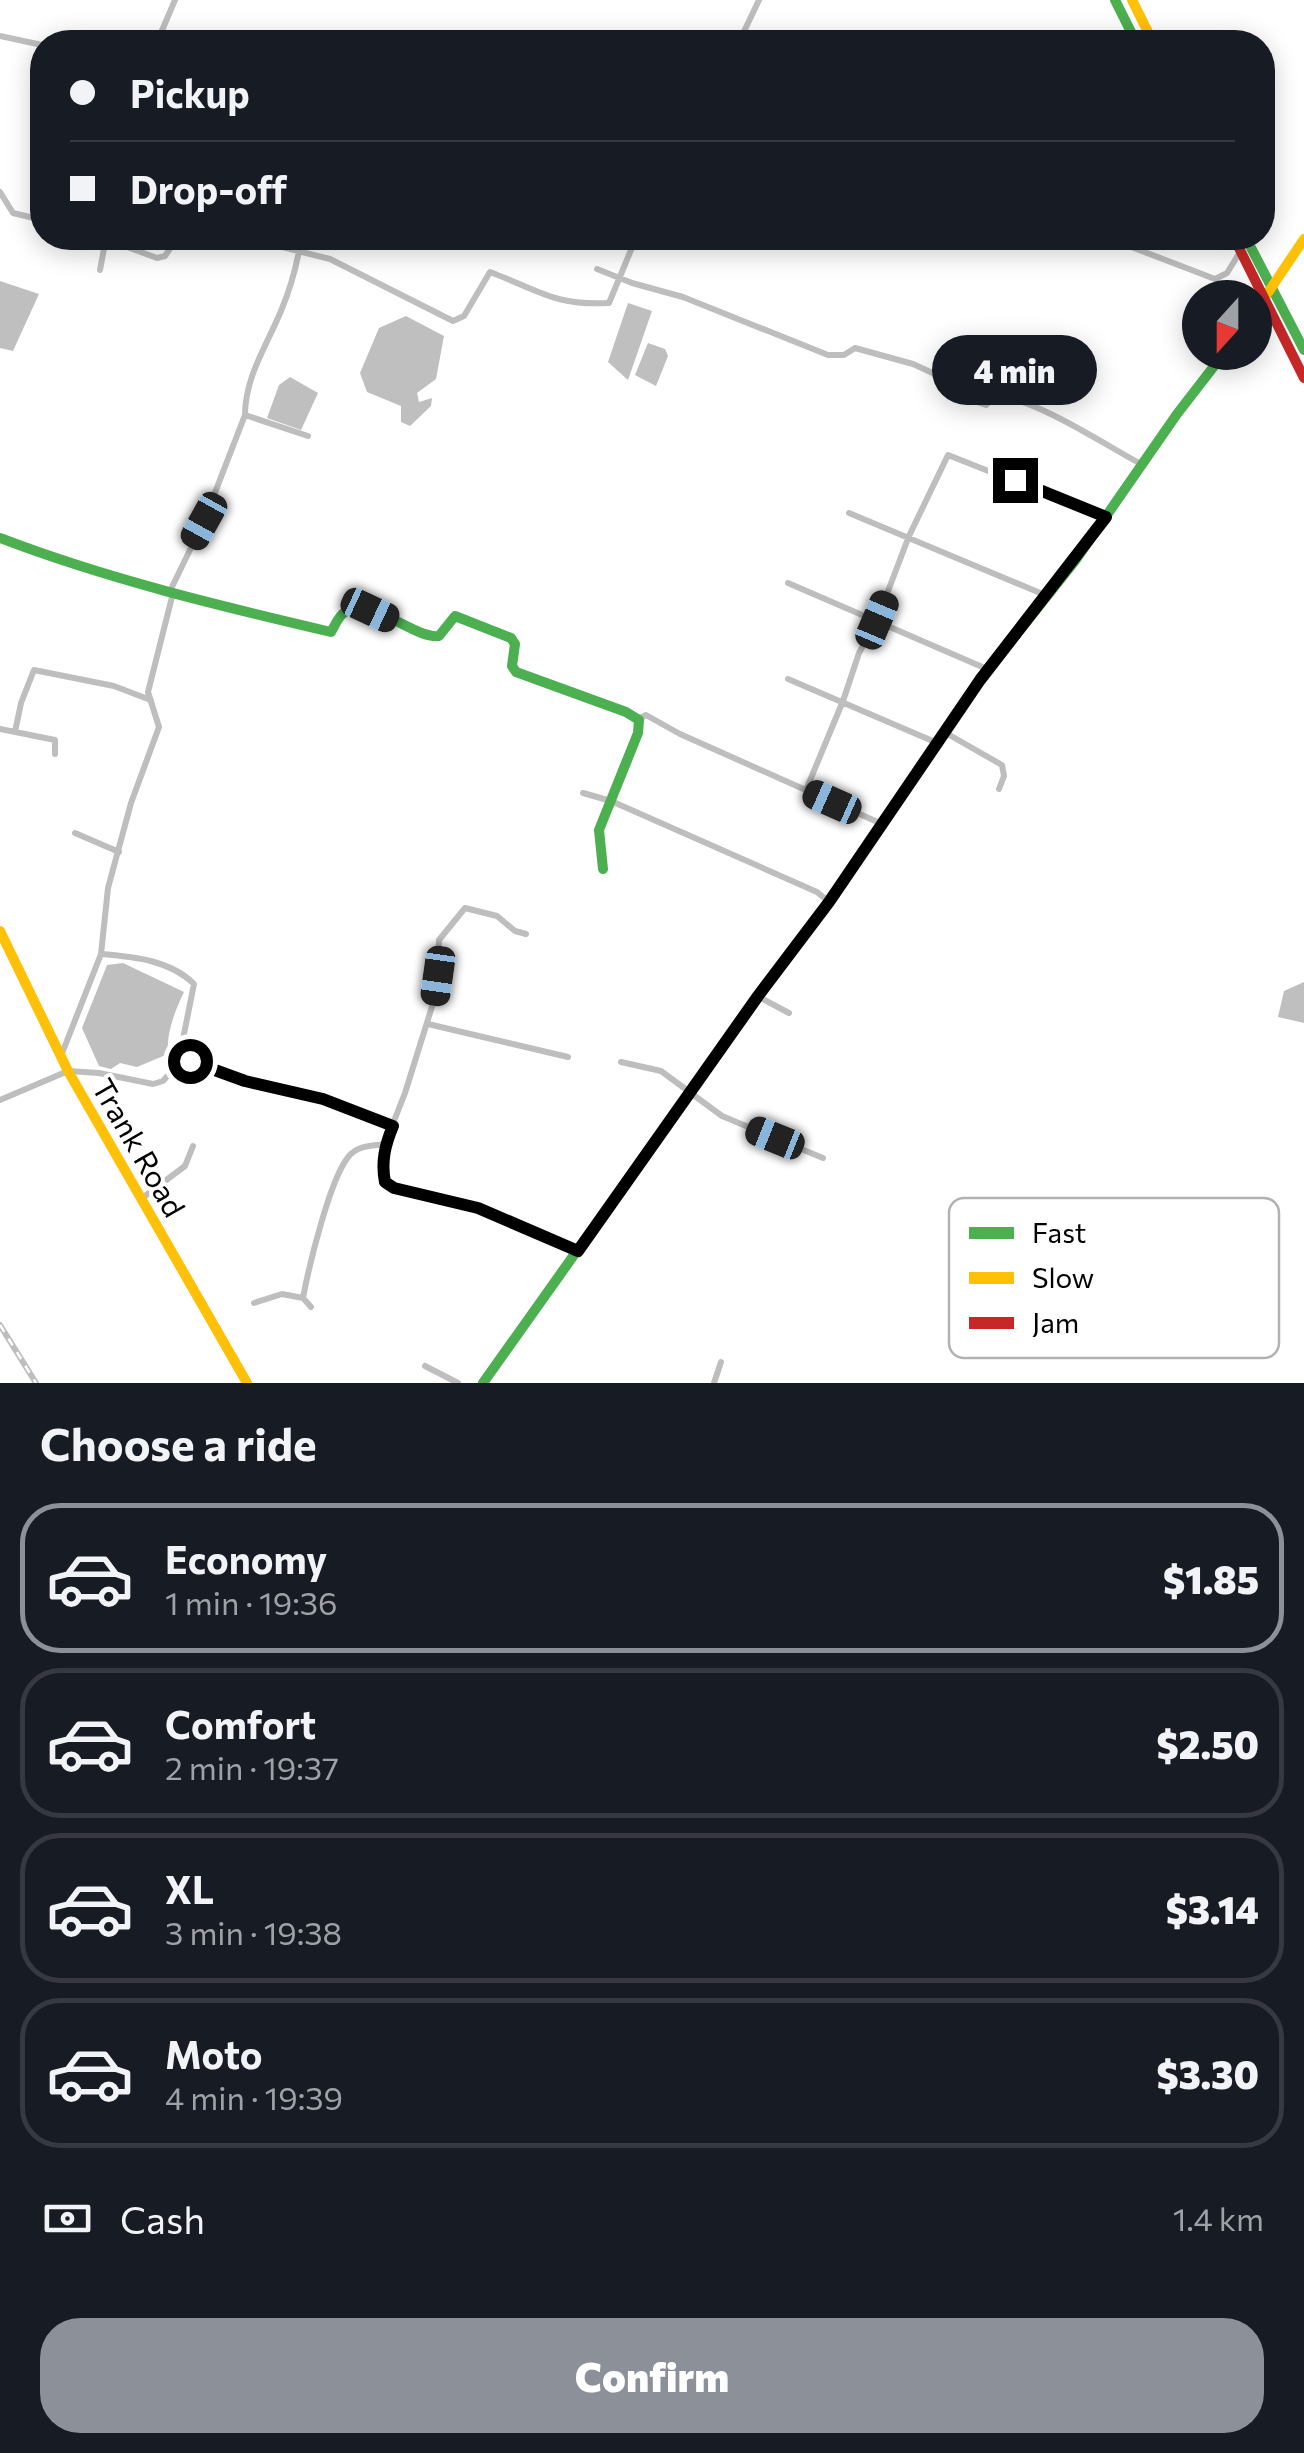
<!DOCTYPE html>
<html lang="en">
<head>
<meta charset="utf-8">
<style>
  :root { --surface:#171b24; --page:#20242c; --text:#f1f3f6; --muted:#9ea1a6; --line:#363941; --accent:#8c9099 }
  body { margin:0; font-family:Commissioner,sans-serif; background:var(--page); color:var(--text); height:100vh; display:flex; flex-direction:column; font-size:38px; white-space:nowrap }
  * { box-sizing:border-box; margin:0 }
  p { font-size:32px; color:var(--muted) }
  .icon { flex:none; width:55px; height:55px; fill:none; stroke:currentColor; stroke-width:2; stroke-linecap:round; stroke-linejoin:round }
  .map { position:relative; height:1383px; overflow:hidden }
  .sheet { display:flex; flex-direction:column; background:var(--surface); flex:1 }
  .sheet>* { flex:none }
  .hud { position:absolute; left:30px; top:30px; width:1245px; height:220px; border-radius:40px; box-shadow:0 5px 25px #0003; display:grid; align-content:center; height:220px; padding:0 40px; background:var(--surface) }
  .needle { width:65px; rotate:201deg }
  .buttons { position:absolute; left:1182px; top:280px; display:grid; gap:20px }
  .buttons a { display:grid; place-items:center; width:90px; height:90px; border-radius:50%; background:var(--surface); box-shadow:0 5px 25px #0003; font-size:50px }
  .end { position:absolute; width:45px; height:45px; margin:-22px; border:12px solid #000; background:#fff; box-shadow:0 0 0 5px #fff }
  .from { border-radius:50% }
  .bubble { position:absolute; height:70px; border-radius:35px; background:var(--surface); box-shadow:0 5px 25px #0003; font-size:32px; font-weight:800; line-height:70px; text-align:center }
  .car { position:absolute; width:30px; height:60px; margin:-30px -15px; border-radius:12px; box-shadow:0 0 8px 2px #0007; background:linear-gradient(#222 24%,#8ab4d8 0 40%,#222 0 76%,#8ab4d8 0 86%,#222 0) }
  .hud b { display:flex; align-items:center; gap:35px; height:95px; font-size:38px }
  .hud b+b { border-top:2px solid var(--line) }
  .hud i { width:25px; height:25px; background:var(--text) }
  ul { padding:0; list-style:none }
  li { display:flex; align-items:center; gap:30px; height:150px; margin:0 20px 15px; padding:0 20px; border:5px solid var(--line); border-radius:40px }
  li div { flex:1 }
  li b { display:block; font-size:38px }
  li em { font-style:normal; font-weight:800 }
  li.active { border-color:var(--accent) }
  li>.icon { width:90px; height:90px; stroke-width:1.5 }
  h2 { padding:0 40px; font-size:45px; line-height:120px }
  .pay { display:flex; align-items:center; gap:25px; height:110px; padding:0 40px; font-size:38px }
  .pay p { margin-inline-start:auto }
  .button { display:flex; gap:20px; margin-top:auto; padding:20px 40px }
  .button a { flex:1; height:115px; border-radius:40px; background:var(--accent); color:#fff; font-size:40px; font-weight:800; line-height:115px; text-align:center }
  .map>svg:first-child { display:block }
</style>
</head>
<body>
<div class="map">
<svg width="1304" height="1383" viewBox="0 0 1304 1383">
  <rect width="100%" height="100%" fill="#fff"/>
  <!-- water -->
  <path fill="#bfbfbf" d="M0 281 39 294 13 351 0 348Z
    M628 303 652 311 628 380 608 362Z
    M406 316 444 336 436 379 417 393 419 402 432 398 431 406 410 426 401 422V406L367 392 360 373 379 328Z
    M648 343 665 349 668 356 656 386 635 375Z
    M290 377 318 393 301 430 267 418 279 385Z
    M123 963 184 992C175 1011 166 1033 168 1054L137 1067 120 1063 111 1069 99 1066 82 1028 107 965Z
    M1304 982V1023L1278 1017 1284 991Z"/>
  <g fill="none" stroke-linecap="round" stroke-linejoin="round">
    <!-- street -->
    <path stroke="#bebebe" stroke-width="6" d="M0 36 42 45
      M157 42 175 0
      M739 42 759 0
      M0 192 13 213 42 220
      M103 238 157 258 165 256 177 238
      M246 238 330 259 453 321 464 316 490 272C538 290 554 306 609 303L636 238
      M1108 238 1215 279 1227 273 1240 252
      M597 269 632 283 683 297 828 355H844L855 348 913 364 939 376 950 393 986 405 996 396C1035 398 1105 445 1141 464
      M100 270 106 238
      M245 415 308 436
      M849 513 1045 595
      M788 583 987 669
      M788 679 935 742
      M638 719 646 715 680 734 882 824
      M0 729 55 740V754
      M15 732 21 703 34 670 114 686 148 699
      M946 733 1002 765 1004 776 999 789
      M806 790 843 701 859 653 877 620 909 536 948 455 1104 517
      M583 793 611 801 817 892 828 901
      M75 833 119 852
      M526 934 515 931 497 916 465 908 439 940 435 997 405 1093 385 1144V1181L394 1188 478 1208 575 1250
      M101 954C134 957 170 960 194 984L178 1064
      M759 997 789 1013
      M428 1024 568 1057
      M61 1056 101 954 108 888 131 803 159 727 148 692 172 597 171 589 204 521 245 415C245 377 267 345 281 311 289 292 295 272 299 251
      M621 1062 661 1071 722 1116 823 1158
      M0 1100 68 1071 99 1073 153 1084 163 1081 178 1064 191 1061 245 1081 323 1099 393 1126
      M141 1199 185 1166 193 1146
      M254 1303 282 1294 303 1298
      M311 1307 303 1298C309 1266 330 1178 349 1156 358 1145 372 1146 385 1144
      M425 1366 458 1383
      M714 1383 721 1362"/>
    <!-- fast -->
    <path stroke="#4caf50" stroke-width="10" d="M1115 0 1136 42
      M1246 238 1304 350
      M0 538C107 579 220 606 331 632 335 626 338 616 345 612 373 596 413 639 439 636L455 616 511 638 515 644 512 666 516 672 626 712 639 720 638 733 599 830 603 869
      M483 1383 758 996 829 902 980 680 1075 561 1177 414 1225 352"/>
    <!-- slow -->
    <path stroke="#ffc107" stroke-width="10" d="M1132 0 1153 42
      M1255 312 1304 239
      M0 931 68 1071 247 1383"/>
    <!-- jam -->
    <path stroke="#c62828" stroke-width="10" d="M1234 238 1304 378"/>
    <defs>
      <path id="rail" d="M0 1325 36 1383"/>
    </defs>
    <!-- rail casing -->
    <use href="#rail" stroke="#bebebe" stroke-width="6"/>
    <!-- rail -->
    <use href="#rail" stroke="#fff" stroke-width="2.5" stroke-dasharray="8" stroke-linecap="butt"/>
  </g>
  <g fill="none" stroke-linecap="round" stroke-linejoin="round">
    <!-- route -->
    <path stroke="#000" stroke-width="12" d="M190 1061 245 1081 323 1099 393 1126C385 1145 381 1162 385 1182L394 1188 478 1208 578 1251 758 996 829 902 980 680 1106 517 1015 480"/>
  </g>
  <g text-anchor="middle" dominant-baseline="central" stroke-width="8" stroke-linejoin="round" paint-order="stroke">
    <!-- street labels -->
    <g font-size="30" fill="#000" stroke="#fff">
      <text transform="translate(140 1147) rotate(60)">Trank Road</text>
    </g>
  </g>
  <!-- legend -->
  <rect x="949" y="1198" width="330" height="160" rx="15" fill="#fff" stroke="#b2b2b2" stroke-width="2.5"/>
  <rect x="969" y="1227" width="45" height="12" fill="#4caf50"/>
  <rect x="969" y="1272" width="45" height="12" fill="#ffc107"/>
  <rect x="969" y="1317" width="45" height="12" fill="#c62828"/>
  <g font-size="28" fill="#000">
    <text x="1032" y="1243">Fast</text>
    <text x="1032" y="1288">Slow</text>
    <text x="1032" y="1333">Jam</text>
  </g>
</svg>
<div class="buttons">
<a><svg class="needle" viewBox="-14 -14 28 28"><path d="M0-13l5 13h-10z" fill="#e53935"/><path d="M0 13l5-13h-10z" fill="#9ea1a6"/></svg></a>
</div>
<i class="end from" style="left:190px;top:1061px"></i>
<i class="end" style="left:1015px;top:480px"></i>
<div class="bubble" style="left:932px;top:335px;width:165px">4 min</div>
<i class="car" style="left:204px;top:521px;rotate:209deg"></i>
<i class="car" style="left:370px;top:610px;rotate:115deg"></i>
<i class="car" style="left:877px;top:620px;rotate:23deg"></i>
<i class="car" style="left:832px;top:802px;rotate:294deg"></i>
<i class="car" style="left:438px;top:976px;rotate:188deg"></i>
<i class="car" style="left:775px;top:1138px;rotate:292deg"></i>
<div class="hud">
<b><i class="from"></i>Pickup</b>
<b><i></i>Drop-off</b>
</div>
</div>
<section class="sheet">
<h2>Choose a ride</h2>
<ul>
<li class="active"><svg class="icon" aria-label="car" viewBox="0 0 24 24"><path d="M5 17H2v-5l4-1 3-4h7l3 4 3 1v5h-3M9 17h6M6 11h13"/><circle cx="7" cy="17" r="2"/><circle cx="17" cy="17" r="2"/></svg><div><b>Economy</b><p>1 min · 19:36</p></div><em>$1.85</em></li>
<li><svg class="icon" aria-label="car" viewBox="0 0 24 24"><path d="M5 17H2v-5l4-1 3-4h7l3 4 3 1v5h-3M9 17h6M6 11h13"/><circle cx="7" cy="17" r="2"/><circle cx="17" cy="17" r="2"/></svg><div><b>Comfort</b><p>2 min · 19:37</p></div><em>$2.50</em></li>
<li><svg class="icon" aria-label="car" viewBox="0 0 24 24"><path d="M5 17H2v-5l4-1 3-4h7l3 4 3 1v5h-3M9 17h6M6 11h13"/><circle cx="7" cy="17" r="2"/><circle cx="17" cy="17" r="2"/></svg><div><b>XL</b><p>3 min · 19:38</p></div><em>$3.14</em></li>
<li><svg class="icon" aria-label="car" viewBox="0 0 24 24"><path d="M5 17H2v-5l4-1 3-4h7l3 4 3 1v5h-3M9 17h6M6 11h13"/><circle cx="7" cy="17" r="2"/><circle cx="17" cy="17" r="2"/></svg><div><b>Moto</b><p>4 min · 19:39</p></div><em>$3.30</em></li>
</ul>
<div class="pay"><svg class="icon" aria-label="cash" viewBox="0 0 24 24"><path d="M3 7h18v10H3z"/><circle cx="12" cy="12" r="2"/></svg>Cash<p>1.4 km</p></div>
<div class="button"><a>Confirm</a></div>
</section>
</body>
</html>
